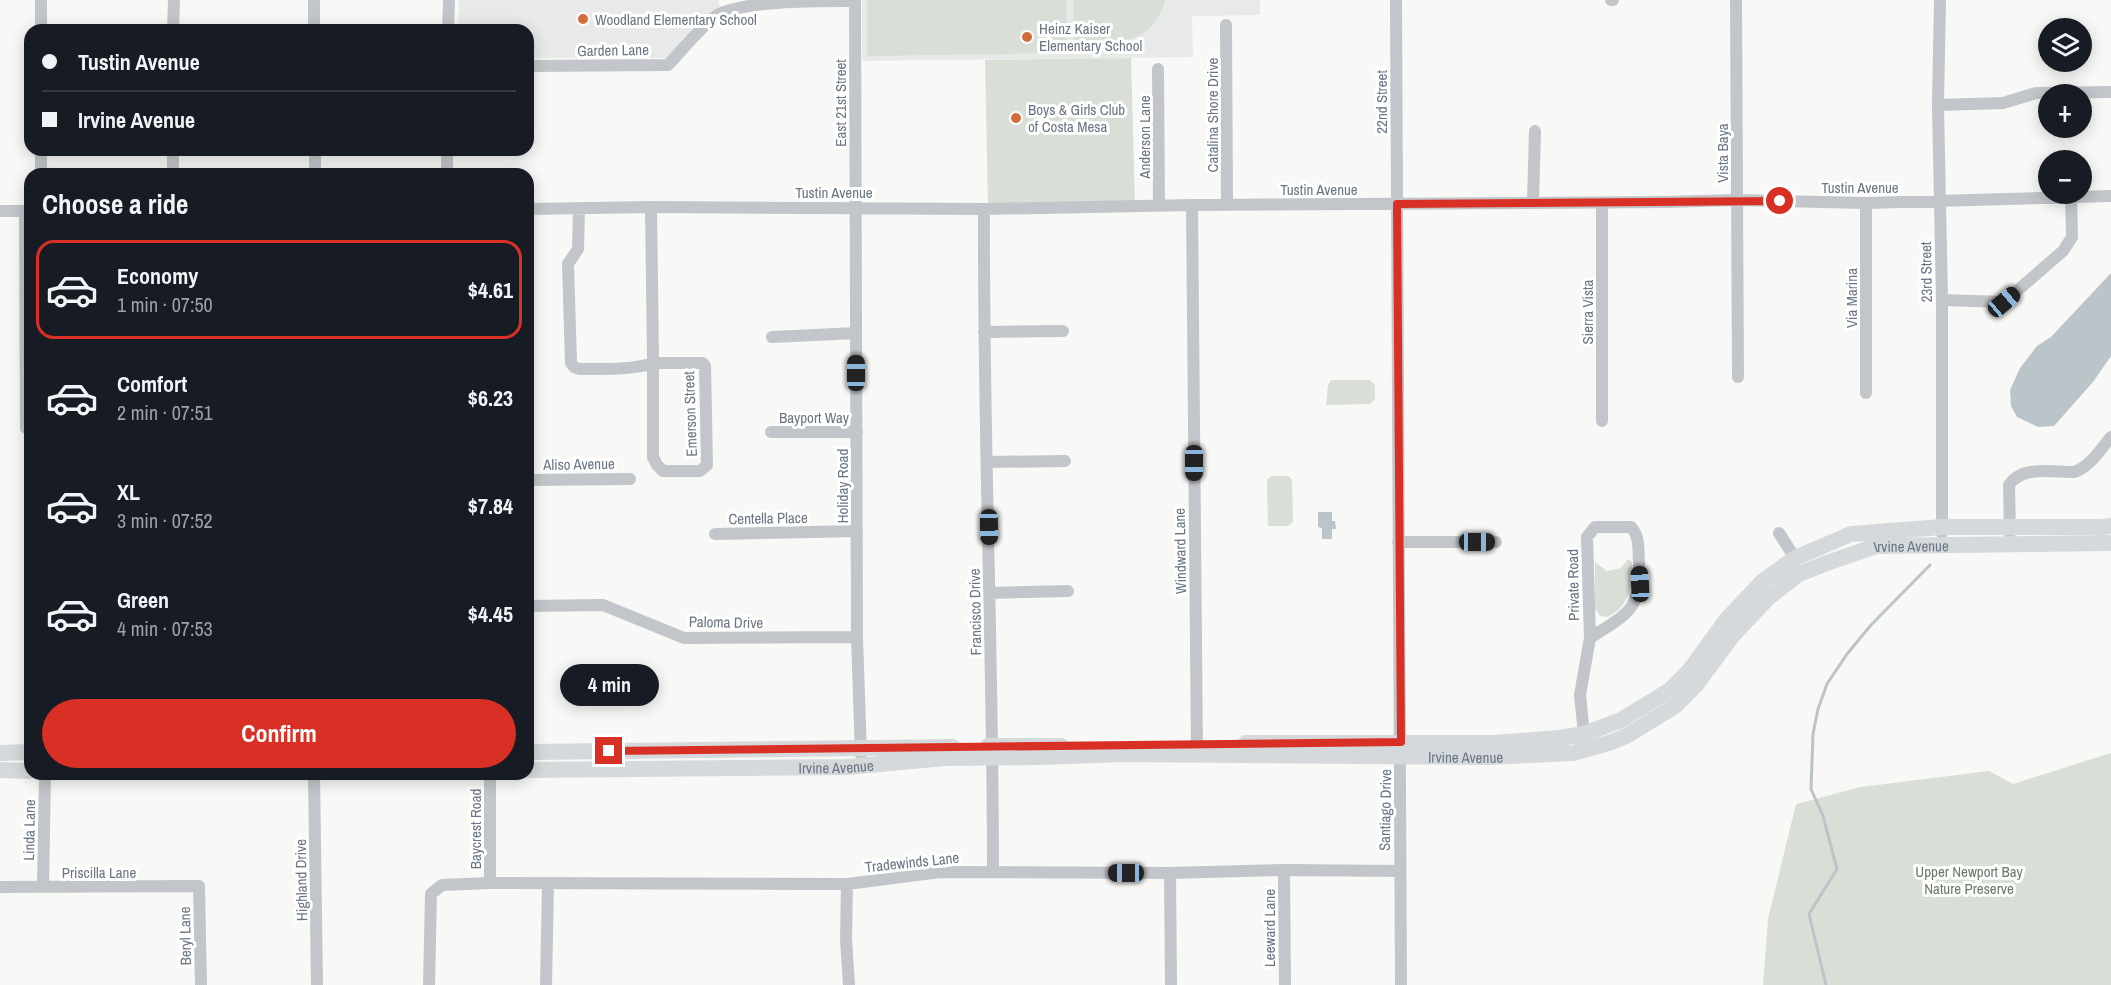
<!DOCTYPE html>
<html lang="en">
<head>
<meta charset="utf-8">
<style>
  :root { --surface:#171b24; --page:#20242c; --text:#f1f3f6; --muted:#9ea1a6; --line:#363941; --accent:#d93025 }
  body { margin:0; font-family:"Archivo Narrow",sans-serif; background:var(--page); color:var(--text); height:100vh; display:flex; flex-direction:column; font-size:22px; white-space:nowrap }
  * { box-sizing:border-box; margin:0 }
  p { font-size:20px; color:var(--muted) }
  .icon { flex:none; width:33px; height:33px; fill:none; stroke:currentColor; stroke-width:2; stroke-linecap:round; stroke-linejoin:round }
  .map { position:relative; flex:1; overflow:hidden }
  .panel { position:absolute; left:24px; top:168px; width:510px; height:612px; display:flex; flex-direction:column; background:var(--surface); border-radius:18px; box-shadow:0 3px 15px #0003 }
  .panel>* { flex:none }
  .top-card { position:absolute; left:24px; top:24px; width:510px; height:132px; border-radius:18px; box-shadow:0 3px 15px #0003; display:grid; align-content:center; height:132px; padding:0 18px; background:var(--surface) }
  .fabs { position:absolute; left:2038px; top:18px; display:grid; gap:12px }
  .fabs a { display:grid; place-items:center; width:54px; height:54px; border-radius:50%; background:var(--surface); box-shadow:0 3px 15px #0003; font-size:30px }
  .end { position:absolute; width:27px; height:27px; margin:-14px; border:8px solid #d93025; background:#fff; box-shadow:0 0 0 3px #fff }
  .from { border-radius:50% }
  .bubble { position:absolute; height:42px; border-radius:21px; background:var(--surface); box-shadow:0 3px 15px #0003; font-size:20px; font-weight:800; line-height:42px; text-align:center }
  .car { position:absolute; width:18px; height:36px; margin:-18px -9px; border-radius:8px; box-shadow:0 0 4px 2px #0007; background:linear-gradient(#222 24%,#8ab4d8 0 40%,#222 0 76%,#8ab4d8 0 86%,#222 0) }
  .top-card b { display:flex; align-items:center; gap:21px; height:57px; font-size:22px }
  .top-card b+b { border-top:2px solid var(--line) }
  .top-card i { width:15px; height:15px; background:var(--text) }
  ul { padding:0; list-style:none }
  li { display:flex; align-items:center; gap:18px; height:99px; margin:0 12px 9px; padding:0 6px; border:3px solid transparent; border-radius:18px }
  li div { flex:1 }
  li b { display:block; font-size:22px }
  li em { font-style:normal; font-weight:800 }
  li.selected { border-color:var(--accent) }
  li>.icon { width:54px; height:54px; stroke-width:1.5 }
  h2 { padding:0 18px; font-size:27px; line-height:72px }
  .button { display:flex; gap:12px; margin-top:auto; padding:12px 18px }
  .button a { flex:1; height:69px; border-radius:36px; background:var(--accent); color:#fff; font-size:24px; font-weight:800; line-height:69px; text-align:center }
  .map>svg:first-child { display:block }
</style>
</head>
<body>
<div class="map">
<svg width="2111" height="985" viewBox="0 0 2111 985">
  <rect width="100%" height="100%" fill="#f8f8f6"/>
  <!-- built -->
  <path fill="#e8eae9" d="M459 0H719V8L669 57 666 58H528V30H458Z
    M862 0H1260V15L1192 16 1193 57 862 61Z"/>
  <!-- green -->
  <path fill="#d9ded7" d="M867 0H1066L1067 53 867 56Z
    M1073 0H1165C1152 48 1116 40 1074 45Z
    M1131 58 1135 205 988 208 985 60Z
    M1331 380H1370L1375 385V399L1370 404 1326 405 1328 385Z
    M1271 476H1289L1292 480 1293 522 1288 526H1268L1267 480Z
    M1628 559 1632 562C1632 585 1630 607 1607 617L1600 616 1595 608V562L1607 571 1621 568Z
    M2111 753V985H1763L1768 919 1796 804 1861 787 1989 771 2013 784Z"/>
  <!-- water -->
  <path fill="#bbc4c9" d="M2111 273V356L2093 382 2054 426 2038 427 2017 417 2011 406 2010 390 2020 368 2037 346 2051 337Z
    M1318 512H1332V521H1335L1336 529H1332V539H1322V528L1318 527Z"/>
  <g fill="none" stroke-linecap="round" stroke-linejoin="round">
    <!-- stream -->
    <path stroke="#bbc4c9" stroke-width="3" d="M1826 985 1809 914 1837 869 1823 816 1811 789 1813 734 1818 709 1827 684 1847 654 1871 625 1930 565"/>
    <!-- minor -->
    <path stroke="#c2c5c9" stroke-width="12" d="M41 0V30
      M314 0V30
      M855 0 857 637 861 755
      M1396 0 1401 985
      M1611 0H1613
      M1736 0 1738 377
      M1940 0 1938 105 1942 300V533
      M1226 25 1227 205
      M173 30 174 0
      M448 30 449 0
      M528 66 668 65C683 49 700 28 717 15 747 0 818 1 855 1
      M1158 69 1159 205
      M1938 105 2003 103 2036 93 2111 92
      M41 150V174
      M315 150V174
      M173 174V150
      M447 174V150
      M1533 202 1535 131
      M1866 203V393
      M1192 205 1197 753
      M651 207 653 358
      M528 209 651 207 984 209 1192 205 1665 202 1737 200 1866 203 2111 196
      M579 209 578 249 568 264 571 363 574 367 579 369C605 369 630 370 655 363H703L705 366 707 465 700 471H663L657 465 653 457V364
      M984 209C983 430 993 650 993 871
      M0 211H30
      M25 211 26 428 30 429
      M1942 300 2004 302 2063 251 2072 237 2071 196
      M984 332 1063 331
      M772 337 856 333
      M1602 421V203
      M771 432H857
      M988 462 1065 461
      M528 480 630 479
      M1595 527H1631C1640 537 1638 548 1639 562 1642 610 1627 614 1590 638L1587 537Z
      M1779 533 1795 558
      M2010 533 2009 485C2022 465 2053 472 2074 472 2091 466 2100 450 2111 437
      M715 534 857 531
      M1398 542H1496
      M990 593 1068 591
      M528 606 603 605 684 638 857 637
      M1584 734 1580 695 1590 638
      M314 774 317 985
      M1284 870 1285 985
      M1170 873 1171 985
      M490 883V774
      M847 884 846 939 849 985
      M0 887 199 886 201 985
      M43 887 45 774
      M429 985 431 894 442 885 490 883 847 884 940 872 1170 873 1284 870 1400 871
      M546 985 548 885"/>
    <!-- major -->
    <g stroke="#d5d9dc" stroke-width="16">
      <path d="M1246 743H1492L1560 738 1584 734 1621 720 1670 690 1690 670 1727 619 1763 581 1795 558 1851 534 1942 527H2103L2111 526"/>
      <path d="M988 746H1061"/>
      <path d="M528 752 953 747"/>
      <path d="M0 753 30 752"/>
      <path d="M0 770 30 771"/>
      <path id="s1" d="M528 770 847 767 945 758 1039 757 1124 754 1489 757 1573 753 1612 742 1628 735 1675 706 1696 685 1733 635 1769 597 1799 574 1827 563 1876 546 2111 543"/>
    </g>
  </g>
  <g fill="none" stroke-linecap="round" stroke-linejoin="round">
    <!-- route -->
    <path stroke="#d93025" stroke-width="8" d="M609 751 1401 742 1397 204 1780 201"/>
  </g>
  <!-- markers -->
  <g fill="#d36b3a" stroke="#fff" stroke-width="2">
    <circle cx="583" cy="19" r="6"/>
    <circle cx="1027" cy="37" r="6"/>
    <circle cx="1016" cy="118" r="6"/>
  </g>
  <g text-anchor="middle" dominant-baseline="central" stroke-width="6" stroke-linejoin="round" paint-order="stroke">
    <!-- poi labels -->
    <g font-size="15" fill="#6a7684" stroke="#fff" text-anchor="start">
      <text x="595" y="19">Woodland Elementary School</text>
      <text x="1039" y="28">Heinz Kaiser<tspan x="1039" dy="17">Elementary School</tspan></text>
      <text x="1028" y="109">Boys &amp; Girls Club<tspan x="1028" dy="17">of Costa Mesa</tspan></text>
    </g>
    <!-- street labels -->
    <g font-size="15" fill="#6a7684" stroke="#fff">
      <text transform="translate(613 50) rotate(-1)">Garden Lane</text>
      <text transform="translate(1381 102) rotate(-90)">22nd Street</text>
      <text transform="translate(840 103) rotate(-90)">East 21st Street</text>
      <text transform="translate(1212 115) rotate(-90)">Catalina Shore Drive</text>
      <text transform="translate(1144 137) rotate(-90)">Anderson Lane</text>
      <text transform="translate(1722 153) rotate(-90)">Vista Baya</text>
      <text x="1860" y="187">Tustin Avenue</text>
      <text x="1319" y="189">Tustin Avenue</text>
      <text x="834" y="192">Tustin Avenue</text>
      <text transform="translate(1926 272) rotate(-91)">23rd Street</text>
      <text transform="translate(1851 298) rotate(-90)">Via Marina</text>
      <text transform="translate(1587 312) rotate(-90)">Sierra Vista</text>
      <text transform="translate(690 414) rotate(-92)">Emerson Street</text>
      <text x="814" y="417">Bayport Way</text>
      <text transform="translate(579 464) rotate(-1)">Aliso Avenue</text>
      <text transform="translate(842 486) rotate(-90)">Holiday Road</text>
      <text transform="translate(768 518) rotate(-1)">Centella Place</text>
      <text stroke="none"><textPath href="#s1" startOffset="1458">Irvine Avenue</textPath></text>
      <text transform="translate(1180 551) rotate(-91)">Windward Lane</text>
      <text transform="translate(1573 585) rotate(-91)">Private Road</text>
      <text transform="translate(975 612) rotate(-91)">Francisco Drive</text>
      <text transform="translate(726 622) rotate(1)">Paloma Drive</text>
      <text stroke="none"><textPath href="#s1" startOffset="938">Irvine Avenue</textPath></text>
      <text stroke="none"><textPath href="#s1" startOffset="308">Irvine Avenue</textPath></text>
      <text transform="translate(1385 810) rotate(-89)">Santiago Drive</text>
      <text transform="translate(475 829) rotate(-90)">Baycrest Road</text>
      <text transform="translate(29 830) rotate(-89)">Linda Lane</text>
      <text transform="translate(912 862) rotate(-6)">Tradewinds Lane</text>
      <text x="99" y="872">Priscilla Lane</text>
      <text transform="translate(301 880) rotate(-91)">Highland Drive</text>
      <text transform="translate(1269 928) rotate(-90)">Leeward Lane</text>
      <text transform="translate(185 936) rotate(-91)">Beryl Lane</text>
    </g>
    <!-- park labels -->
    <g font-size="15" fill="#6a7b68" stroke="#fff">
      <text x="1969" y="871">Upper Newport Bay<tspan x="1969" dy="17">Nature Preserve</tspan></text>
    </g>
  </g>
</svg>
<div class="fabs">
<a><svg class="icon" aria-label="layers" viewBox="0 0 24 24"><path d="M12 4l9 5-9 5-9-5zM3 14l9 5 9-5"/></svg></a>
<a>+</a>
<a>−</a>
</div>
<i class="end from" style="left:1780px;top:201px"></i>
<i class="end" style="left:609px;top:751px"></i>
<div class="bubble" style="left:560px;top:664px;width:99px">4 min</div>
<i class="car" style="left:2004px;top:302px;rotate:50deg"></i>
<i class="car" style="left:856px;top:373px;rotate:0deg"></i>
<i class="car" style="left:1194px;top:463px;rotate:180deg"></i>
<i class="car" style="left:989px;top:527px;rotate:179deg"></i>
<i class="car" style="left:1477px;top:542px;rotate:90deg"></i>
<i class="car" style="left:1640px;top:584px;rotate:357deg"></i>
<i class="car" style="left:1126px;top:873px;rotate:270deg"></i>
<div class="top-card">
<b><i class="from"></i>Tustin Avenue</b>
<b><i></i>Irvine Avenue</b>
</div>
<section class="panel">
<h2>Choose a ride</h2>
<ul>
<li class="selected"><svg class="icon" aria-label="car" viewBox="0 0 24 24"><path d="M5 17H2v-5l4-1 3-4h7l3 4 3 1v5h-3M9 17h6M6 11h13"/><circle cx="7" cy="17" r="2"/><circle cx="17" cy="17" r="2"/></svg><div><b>Economy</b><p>1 min · 07:50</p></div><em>$4.61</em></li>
<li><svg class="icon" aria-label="car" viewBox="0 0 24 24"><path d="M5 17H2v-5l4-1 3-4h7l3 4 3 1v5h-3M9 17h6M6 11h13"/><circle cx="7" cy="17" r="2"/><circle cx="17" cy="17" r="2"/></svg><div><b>Comfort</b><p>2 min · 07:51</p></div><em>$6.23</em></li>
<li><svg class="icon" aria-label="car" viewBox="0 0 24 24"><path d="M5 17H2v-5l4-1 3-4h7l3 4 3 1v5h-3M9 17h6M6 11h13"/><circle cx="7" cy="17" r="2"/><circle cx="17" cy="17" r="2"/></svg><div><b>XL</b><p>3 min · 07:52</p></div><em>$7.84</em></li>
<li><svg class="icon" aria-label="car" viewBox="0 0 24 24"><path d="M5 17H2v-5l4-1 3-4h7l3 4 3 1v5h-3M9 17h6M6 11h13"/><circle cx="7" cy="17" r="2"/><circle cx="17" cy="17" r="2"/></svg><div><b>Green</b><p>4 min · 07:53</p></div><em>$4.45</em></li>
</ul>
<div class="button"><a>Confirm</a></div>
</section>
</div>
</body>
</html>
